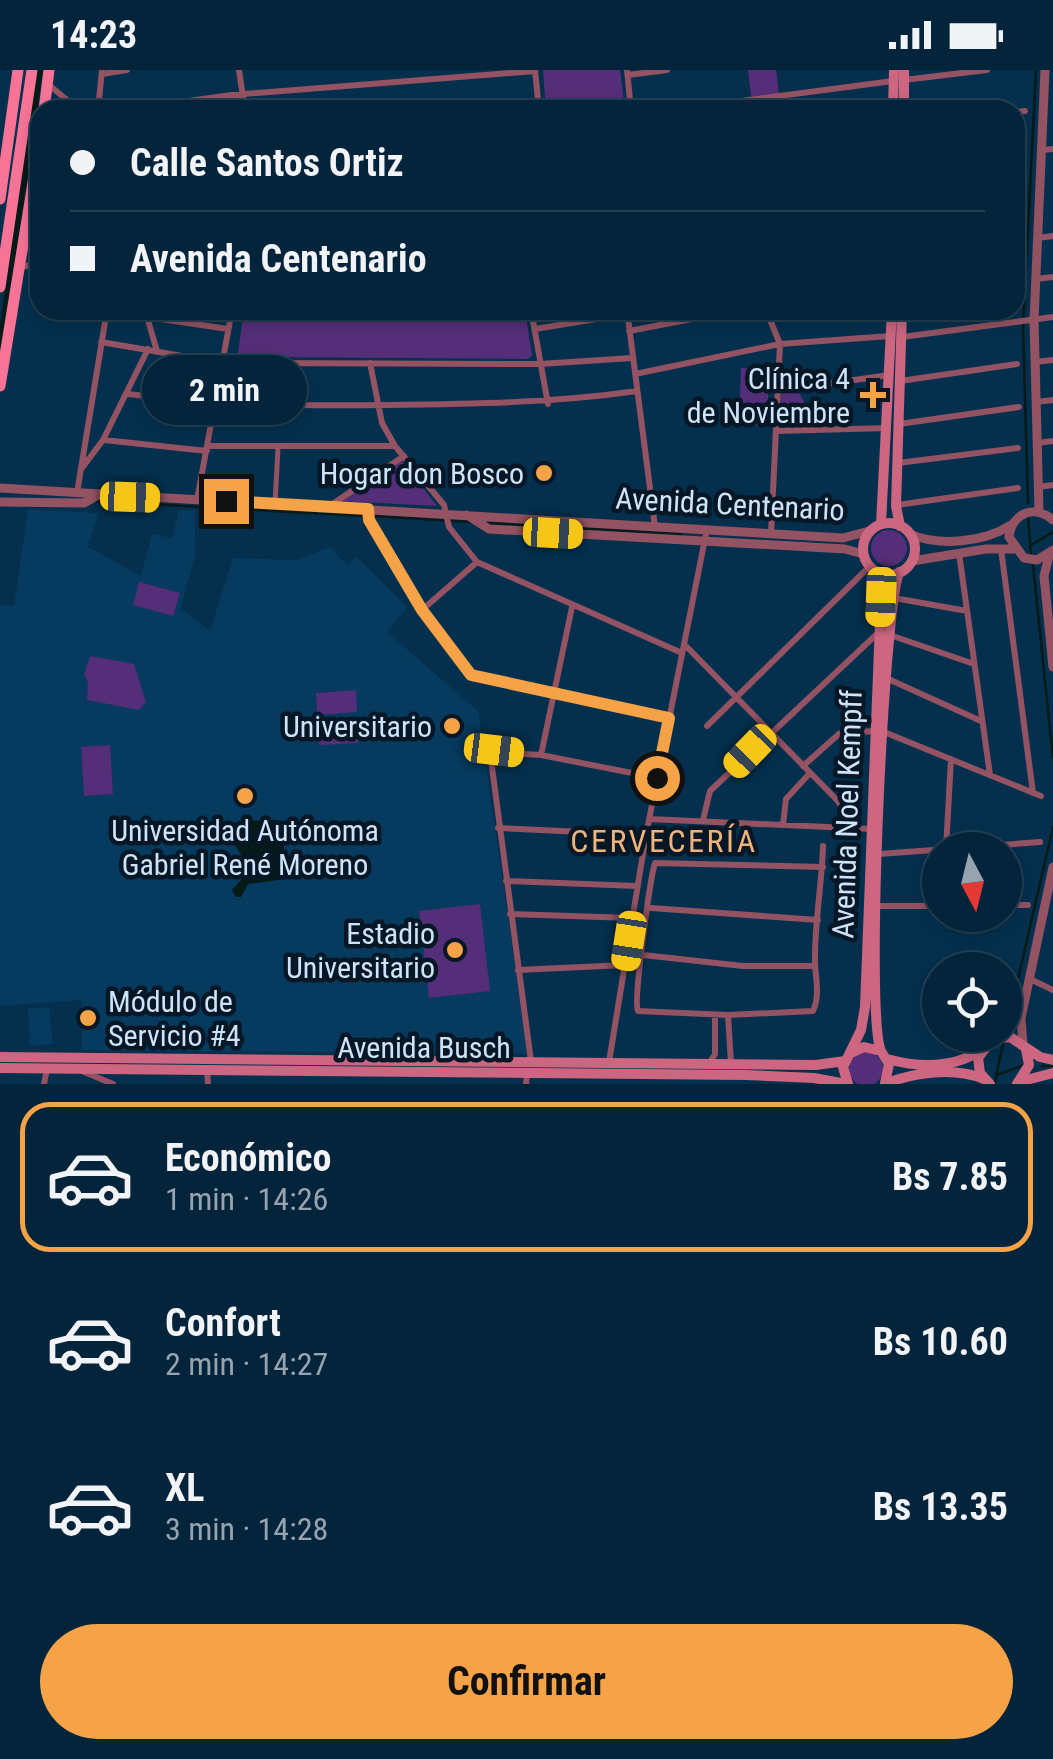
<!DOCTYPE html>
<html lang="es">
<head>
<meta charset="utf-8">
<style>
  :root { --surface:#03243a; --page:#113045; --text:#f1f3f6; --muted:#97a4af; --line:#244154; --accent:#f6a247 }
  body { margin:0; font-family:"Roboto Condensed",sans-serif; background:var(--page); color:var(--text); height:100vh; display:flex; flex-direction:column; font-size:38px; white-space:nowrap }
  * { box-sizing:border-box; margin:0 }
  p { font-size:32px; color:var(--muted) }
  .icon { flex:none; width:55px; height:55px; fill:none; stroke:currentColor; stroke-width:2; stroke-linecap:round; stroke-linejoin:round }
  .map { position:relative; height:1014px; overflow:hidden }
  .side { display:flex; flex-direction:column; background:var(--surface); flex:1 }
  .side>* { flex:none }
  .hud { position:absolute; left:30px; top:30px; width:995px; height:220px; border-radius:30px; box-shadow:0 5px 15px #0003,0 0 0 2px var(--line); display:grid; align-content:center; height:220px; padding:0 40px; background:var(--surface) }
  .needle { width:65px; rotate:173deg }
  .controls { position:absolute; left:922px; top:762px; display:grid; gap:20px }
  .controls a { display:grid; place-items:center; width:100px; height:100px; border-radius:50%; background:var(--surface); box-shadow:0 5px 15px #0003,0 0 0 2px var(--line); font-size:50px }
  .end { position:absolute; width:45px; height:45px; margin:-22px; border:12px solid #f6a247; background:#111; box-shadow:0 0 0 5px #111 }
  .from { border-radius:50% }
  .bubble { position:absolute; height:70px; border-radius:35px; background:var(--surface); box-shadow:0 5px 15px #0003,0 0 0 2px var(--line); font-size:32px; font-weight:700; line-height:70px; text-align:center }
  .car { position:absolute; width:30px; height:60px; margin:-30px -15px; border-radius:12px; box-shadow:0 0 8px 2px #0007; background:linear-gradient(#f5c518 24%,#345 0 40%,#f5c518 0 76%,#345 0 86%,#f5c518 0) }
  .hud b { display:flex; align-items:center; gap:35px; height:95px; font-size:38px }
  .hud b+b { border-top:2px solid var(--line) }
  .hud i { width:25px; height:25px; background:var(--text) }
  ul { padding:18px 0 0; list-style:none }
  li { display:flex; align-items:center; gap:30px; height:150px; margin:0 20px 15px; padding:0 20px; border:5px solid transparent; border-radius:30px }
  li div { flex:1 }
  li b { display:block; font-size:38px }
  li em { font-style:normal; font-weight:700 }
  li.active { border-color:var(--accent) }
  li>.icon { width:90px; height:90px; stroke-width:1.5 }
  .action { display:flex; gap:20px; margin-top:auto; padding:20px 40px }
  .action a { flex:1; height:115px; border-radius:60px; background:var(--accent); color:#111; font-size:40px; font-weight:700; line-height:115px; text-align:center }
  .status { display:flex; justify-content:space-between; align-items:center; height:70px; padding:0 50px; background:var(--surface); direction:ltr }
  .status svg { height:28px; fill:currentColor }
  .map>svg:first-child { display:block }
</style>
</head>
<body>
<div class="status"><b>14:23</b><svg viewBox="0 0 49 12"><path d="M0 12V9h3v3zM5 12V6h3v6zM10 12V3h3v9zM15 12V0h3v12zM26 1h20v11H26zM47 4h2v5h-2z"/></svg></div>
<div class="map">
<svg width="1053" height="1014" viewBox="0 0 1053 1014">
  <rect width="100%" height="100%" fill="#04304e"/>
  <!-- built -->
  <path fill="#063a5e" d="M28 439 98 443 88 477 141 506 152 464 172 468 179 440 195 441V486L181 538 210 561 233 488 296 490 330 477 347 495 357 487 407 537 387 562 478 641 528 984 82 980V930L0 936V535L14 536Z
    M49 937 53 974 30 976 28 939Z"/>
  <!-- green -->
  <path fill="#552e79" d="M543 0H620L625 40H546Z
    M748 0H776L779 24 751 27Z
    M244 240H525L532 285 528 289 243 287 238 283Z
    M741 298 769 299 767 356 739 355Z
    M798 321 818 356 780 351 781 324Z
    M402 391 437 436 340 431Z
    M871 478a18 18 0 1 1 36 0a18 18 0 1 1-36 0Z
    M139 512 180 523 173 546 133 535Z
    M90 586 134 594 146 632 139 640 87 630 88 612 84 605Z
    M356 620 357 642 317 645 316 623Z
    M357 651 358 673 319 675 317 653Z
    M110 675 113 724 84 726 81 677Z
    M480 834 490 921 429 928 419 841Z
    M849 999a17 17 0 1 1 34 0a17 17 0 1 1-34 0Z"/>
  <!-- water -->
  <path fill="#061a17" d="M277 750 283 759 286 809 248 814 241 827H236L232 820 241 810 245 794C240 776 222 769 239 751Z"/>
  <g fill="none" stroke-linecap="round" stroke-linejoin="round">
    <!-- stream -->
    <path stroke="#061a17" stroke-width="2.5" d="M93 431 365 446
      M1028 433 1023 258 1036 0
      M373 446 470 452
      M1028 446 1031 484
      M488 453 681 464
      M1031 475 1053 462
      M1033 495 1053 688
      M1006 961 1053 757
      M1042 996H1053
      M997 1005 1024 995
      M995 1012 1003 973"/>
    <!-- canal -->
    <path stroke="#061a17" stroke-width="6" d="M0 275 40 0"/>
    <!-- pedestrian -->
    <path stroke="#945363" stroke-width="5" d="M275 434 278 378"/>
    <!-- minor -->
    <path stroke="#945363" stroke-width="6" d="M239 0 245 40
      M535 0 539 40
      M627 0 631 40
      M102 4 127 0
      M628 5 667 0
      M904 10 987 0
      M49 15 79 40
      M98 40 102 0
      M126 40 231 25 535 1
      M673 40 893 11
      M1015 42 1025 41
      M1042 80 1053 79
      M1015 86H1022
      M1015 129 1020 128
      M1038 168 1053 166
      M1015 170H1018
      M21 197 40 193
      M1036 209 1053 207
      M1015 214H1016
      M145 240 157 281
      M531 240 548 334
      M627 240 655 457
      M766 240 780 274 771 464
      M147 247 228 259
      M535 259 627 244
      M629 261 739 240
      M902 267 1053 247
      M101 272 223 293 540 294 632 288
      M1034 292 1053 290
      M370 293 382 353 395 376 444 435 449 457 477 492 682 583
      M635 304 780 274 890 266
      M900 311 1017 294
      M778 321 889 305
      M128 324C214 335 299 336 386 335 471 334 553 333 637 321
      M1036 332 1053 330
      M899 354 1019 337
      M776 361 888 358
      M104 370 207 381
      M1037 373 1053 371
      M208 376H395
      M898 393 1018 378
      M82 398 103 370 148 279
      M1038 417 1053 415
      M77 423 107 240
      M197 430 232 240
      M897 435 1018 418
      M328 437 404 386
      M368 440 369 450 422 540 471 605 669 648
      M1001 479 1033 723
      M959 483 990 705
      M894 528 967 541
      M422 540 477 492
      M890 565 974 594
      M684 574 837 730 857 758
      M886 608 981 651
      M707 656 870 496
      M884 662 1041 726
      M541 685 572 537
      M803 696 840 663 876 661
      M649 749 872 759
      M703 750 710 721 878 563
      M783 755 786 729 810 703
      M498 758 646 765
      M946 779 951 689
      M879 784 1040 772
      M823 797 655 793C650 809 633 932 638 941L728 945 813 941C820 926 816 910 815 894 814 855 822 815 823 776
      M506 811 637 816
      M1005 835H1028
      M877 836H940
      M651 838 818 850
      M510 844 632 848
      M643 885 743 896H815
      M518 900 625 895
      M1030 909 1053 920
      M728 945 731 993
      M531 991 490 682 541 685 657 708
      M609 992 646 765 707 459
      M710 992 715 984V945
      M207 1000 208 1014
      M82 1001 113 1014
      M44 1014 47 999
      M526 1014 527 1003"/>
    <!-- tertiary -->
    <path stroke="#945363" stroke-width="9" d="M0 418 843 468 869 461
      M0 432 84 433 98 425
      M1039 441 1034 250 1045 0
      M467 445 489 459 845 479 863 484
      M1053 450C1034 434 1012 443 1009 467L1024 488 1037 490 1053 480
      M910 464C939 477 985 472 1011 455
      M1049 486 1044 506 1053 597
      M912 491 986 479H1014
      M1023 975 1021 948 1053 797"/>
    <!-- secondary -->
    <path stroke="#cc6681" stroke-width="10" d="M904 0V40
      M893 40 894 0
      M863 479a26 26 0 1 1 52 0a26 26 0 1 1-52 0Z
      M881 454 892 240
      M900 456 896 436 902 240
      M881 981C865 946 883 546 899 502
      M851 983 864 977 881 981 889 994 885 1013
      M0 987 816 995 845 991
      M887 989C917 997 952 999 979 981
      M0 998 746 1005 814 1008 846 1014
      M1022 1011 1053 1003
      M848 1014 843 997 861 960 865 937 881 527 877 502
      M885 1014C914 1002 954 997 984 1009
      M990 1014 980 1003 978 988 992 969 1010 967 1040 987 1053 990
      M1017 1014 1029 995 1026 979"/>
    <!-- primary -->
    <path stroke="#f77497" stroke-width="11" d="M44 40 49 0
      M0 129 18 0
      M0 217 32 0
      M0 316 40 70"/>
  </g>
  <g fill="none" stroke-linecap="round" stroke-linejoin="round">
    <!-- route -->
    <path stroke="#f6a247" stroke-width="12" d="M226 431 368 439 369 450 422 540 471 605 669 648 657 708"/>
  </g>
  <!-- markers -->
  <g fill="#f6a247" stroke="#071725" stroke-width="4">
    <path d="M868 310h10v10h10v10h-10v10h-10v-10h-10v-10h10z"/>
    <circle cx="544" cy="403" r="10"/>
    <circle cx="452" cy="656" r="10"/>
    <circle cx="245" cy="726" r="10"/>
    <circle cx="455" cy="880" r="10"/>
    <circle cx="88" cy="948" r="10"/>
  </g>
  <g text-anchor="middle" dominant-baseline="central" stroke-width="9" stroke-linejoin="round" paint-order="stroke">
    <!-- poi labels -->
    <g font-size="30" fill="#cde3f7" stroke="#071725" text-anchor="end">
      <text x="850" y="308">Clínica 4<tspan x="850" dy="34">de Noviembre</tspan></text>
      <text x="524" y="403">Hogar don Bosco</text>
      <text x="432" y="656">Universitario</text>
      <text x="245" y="760" text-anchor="middle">Universidad Autónoma<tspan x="245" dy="34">Gabriel René Moreno</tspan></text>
      <text x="435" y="863">Estadio<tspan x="435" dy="34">Universitario</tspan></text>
      <text x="108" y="931" text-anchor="start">Módulo de<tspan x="108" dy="34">Servicio #4</tspan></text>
    </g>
    <!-- street labels -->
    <g font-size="30" fill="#cde3f7" stroke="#071725">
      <text transform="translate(730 434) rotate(3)">Avenida Centenario</text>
      <text transform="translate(847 744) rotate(-88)">Avenida Noel Kempff</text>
      <text x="424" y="977">Avenida Busch</text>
    </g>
    <!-- neighbourhood labels -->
    <g font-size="32" letter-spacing="2.5" fill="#eeb47b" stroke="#071725">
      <text x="664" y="771">CERVECERÍA</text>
    </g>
  </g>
</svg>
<div class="controls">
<a><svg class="needle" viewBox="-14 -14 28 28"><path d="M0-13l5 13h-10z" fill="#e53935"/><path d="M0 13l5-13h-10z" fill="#97a4af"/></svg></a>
<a><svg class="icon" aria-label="locate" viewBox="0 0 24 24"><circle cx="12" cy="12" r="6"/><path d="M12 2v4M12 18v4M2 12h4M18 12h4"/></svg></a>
</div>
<i class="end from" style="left:657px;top:708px"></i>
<i class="end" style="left:226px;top:431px"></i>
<div class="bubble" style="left:142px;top:285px;width:165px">2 min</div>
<i class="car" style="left:130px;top:427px;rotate:92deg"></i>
<i class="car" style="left:553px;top:463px;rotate:93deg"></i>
<i class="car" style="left:881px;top:527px;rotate:182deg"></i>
<i class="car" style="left:494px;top:680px;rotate:97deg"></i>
<i class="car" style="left:750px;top:681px;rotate:224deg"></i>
<i class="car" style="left:629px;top:871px;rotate:189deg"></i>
<div class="hud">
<b><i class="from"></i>Calle Santos Ortiz</b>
<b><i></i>Avenida Centenario</b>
</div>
</div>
<section class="side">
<ul>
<li class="active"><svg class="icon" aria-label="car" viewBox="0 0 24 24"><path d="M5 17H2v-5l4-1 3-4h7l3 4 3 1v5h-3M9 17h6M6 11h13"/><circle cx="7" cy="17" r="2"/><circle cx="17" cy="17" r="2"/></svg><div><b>Económico</b><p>1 min · 14:26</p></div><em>Bs 7.85</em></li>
<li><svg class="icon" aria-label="car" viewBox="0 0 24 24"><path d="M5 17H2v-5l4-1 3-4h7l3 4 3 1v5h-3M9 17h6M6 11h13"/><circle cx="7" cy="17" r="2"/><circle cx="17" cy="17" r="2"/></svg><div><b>Confort</b><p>2 min · 14:27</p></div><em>Bs 10.60</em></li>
<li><svg class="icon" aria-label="car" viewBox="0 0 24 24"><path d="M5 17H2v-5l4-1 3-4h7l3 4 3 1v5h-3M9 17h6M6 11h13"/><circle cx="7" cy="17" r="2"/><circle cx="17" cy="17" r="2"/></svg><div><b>XL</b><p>3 min · 14:28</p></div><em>Bs 13.35</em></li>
</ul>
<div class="action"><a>Confirmar</a></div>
</section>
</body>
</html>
